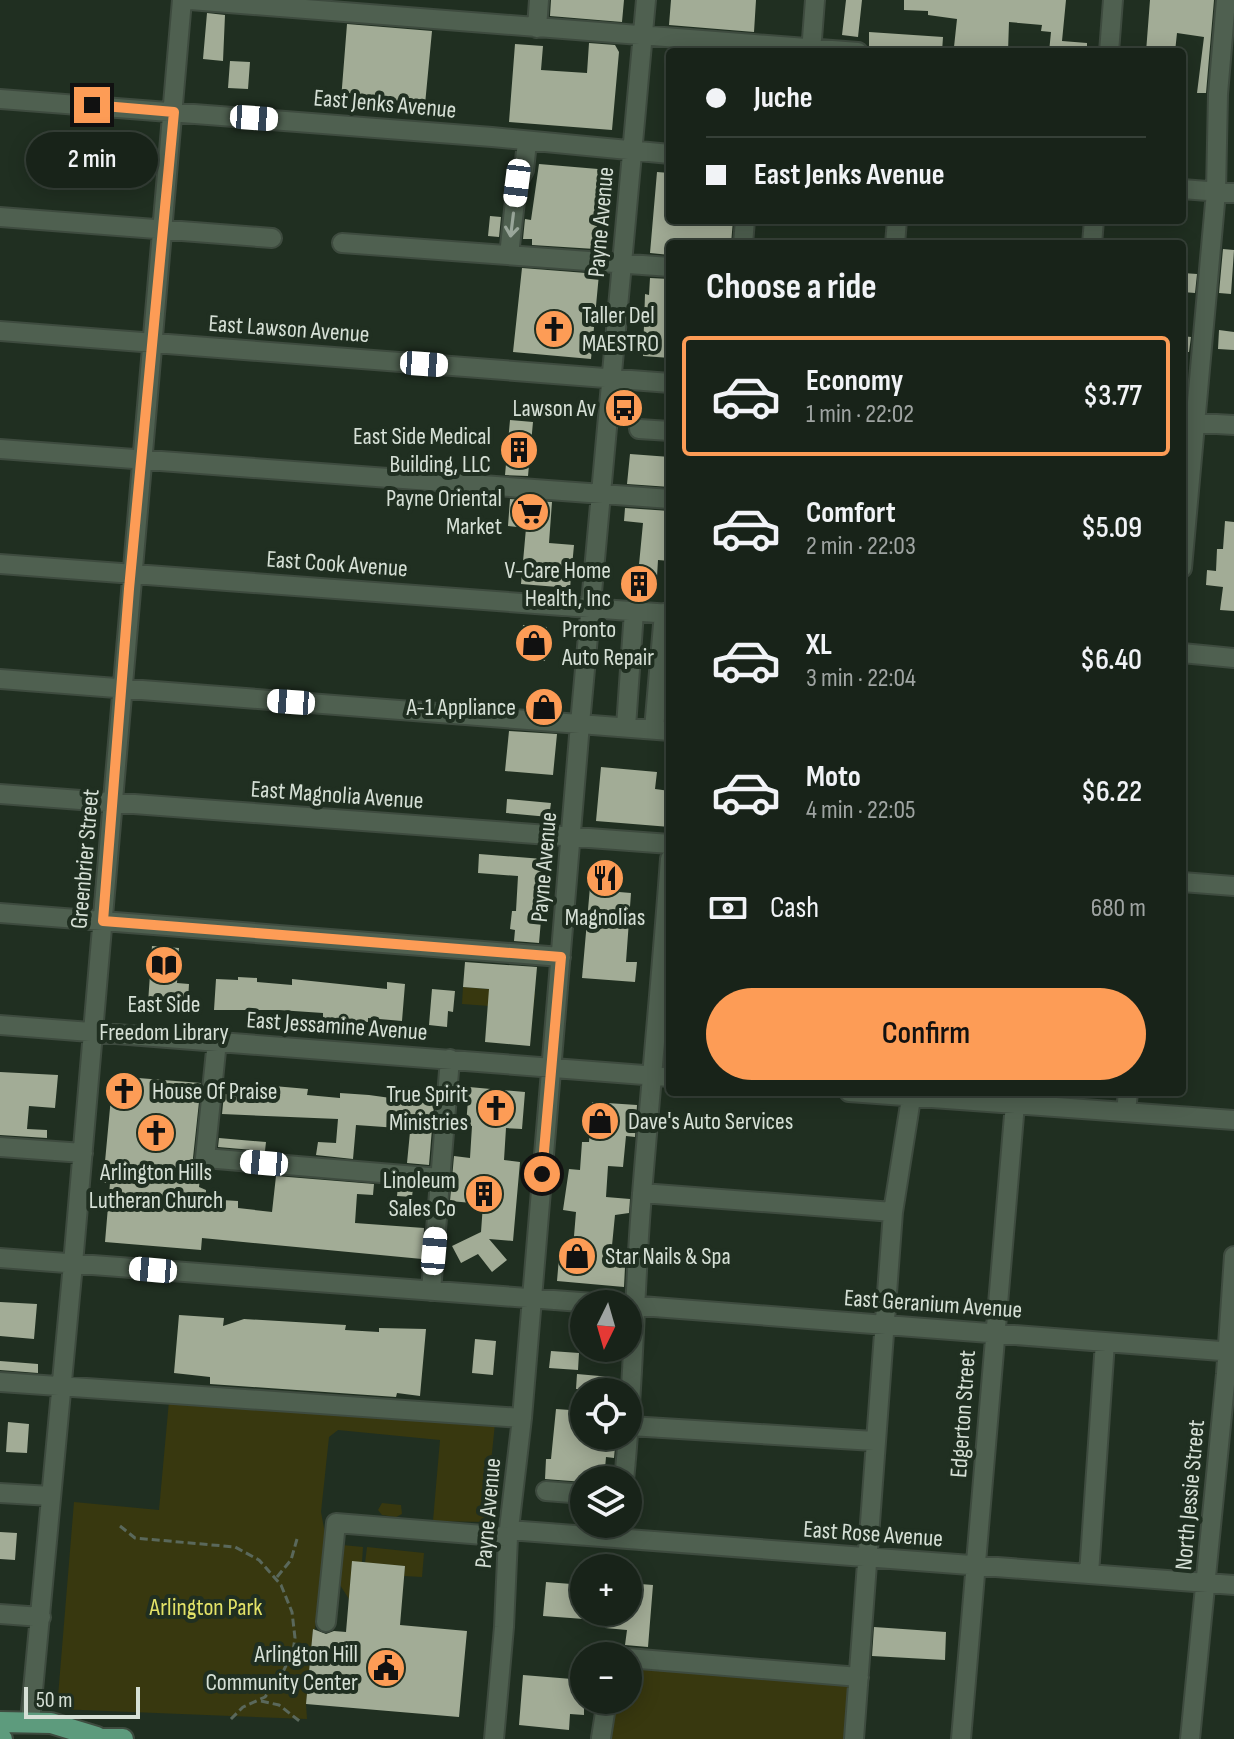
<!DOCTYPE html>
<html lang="en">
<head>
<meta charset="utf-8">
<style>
  :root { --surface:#182319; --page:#252f26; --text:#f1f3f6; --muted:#9fa4a2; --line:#364038; --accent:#fd9c56 }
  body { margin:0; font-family:"Sofia Sans Condensed",sans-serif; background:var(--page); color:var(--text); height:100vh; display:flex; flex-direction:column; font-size:30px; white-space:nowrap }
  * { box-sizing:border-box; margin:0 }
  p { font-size:26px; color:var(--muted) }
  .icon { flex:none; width:44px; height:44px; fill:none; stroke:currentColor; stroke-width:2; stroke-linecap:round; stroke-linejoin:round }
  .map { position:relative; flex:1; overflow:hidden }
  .panel { position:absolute; left:666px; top:240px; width:520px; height:856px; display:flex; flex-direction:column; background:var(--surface); border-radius:8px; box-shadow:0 4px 20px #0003,0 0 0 2px var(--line) }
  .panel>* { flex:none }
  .banner { position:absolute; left:666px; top:48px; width:520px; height:176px; border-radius:8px; box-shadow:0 4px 20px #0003,0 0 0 2px var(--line); display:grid; align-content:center; height:176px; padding:0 40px; background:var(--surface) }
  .needle { width:52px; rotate:185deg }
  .buttons { position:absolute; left:570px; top:1290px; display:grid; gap:16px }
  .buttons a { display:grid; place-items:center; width:72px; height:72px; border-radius:50%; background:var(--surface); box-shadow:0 4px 20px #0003,0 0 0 2px var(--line); font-size:40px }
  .scale { position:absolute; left:24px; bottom:20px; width:116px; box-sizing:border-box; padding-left:8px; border:4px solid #d6e0d6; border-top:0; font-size:22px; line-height:28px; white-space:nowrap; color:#d6e0d6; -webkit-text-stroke:6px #202f21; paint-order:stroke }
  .end { position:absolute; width:36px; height:36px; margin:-18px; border:10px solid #fd9c56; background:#111; box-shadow:0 0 0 4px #111 }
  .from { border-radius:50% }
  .bubble { position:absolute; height:56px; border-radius:28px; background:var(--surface); box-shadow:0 4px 20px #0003,0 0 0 2px var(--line); font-size:26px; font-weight:600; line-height:56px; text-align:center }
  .car { position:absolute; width:24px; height:48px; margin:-24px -12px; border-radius:10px; box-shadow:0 0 6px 2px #0007; background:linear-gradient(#fff 24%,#345 0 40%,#fff 0 76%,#345 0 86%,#fff 0) }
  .banner b { display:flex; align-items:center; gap:28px; height:76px; font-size:30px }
  .banner b+b { border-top:2px solid var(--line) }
  .banner i { width:20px; height:20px; background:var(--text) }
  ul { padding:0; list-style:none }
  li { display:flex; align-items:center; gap:24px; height:120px; margin:0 16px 12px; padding:0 24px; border:4px solid transparent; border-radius:8px }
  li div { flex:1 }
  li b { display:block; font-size:30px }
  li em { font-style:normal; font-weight:600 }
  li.on { border-color:var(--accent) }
  li>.icon { width:72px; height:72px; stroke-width:1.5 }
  h2 { padding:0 40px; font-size:36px; line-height:96px }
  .pay { display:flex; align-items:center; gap:20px; height:88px; padding:0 40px; font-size:30px }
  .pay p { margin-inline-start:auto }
  .cta { display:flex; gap:16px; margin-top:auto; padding:16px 40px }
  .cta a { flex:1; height:92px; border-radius:48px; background:var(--accent); color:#111; font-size:32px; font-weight:600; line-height:92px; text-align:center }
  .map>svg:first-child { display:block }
</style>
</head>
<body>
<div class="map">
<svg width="1234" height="1739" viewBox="0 0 1234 1739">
  <rect width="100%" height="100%" fill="#202f21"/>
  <!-- green -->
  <path fill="#38380f" d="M463 987 535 993 533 1009 462 1004Z
    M169 1401 495 1423 485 1522 433 1521 440 1440 338 1430 329 1437 321 1512 326 1539 315 1629H313L306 1704 307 1719 57 1709 74 1502 159 1510Z
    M382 1503 401 1505 402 1514 396 1517 382 1515 378 1510Z
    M342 1545 363 1547 362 1562H352L349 1599 340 1585Z
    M367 1547 424 1553 422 1577 404 1576 405 1566 365 1563Z
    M637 1666 851 1686 848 1739H610L615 1700H628V1671Z"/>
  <!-- building -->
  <path fill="#a2ac96" d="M551 0H624L622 22 550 16Z
    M671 0H756L754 32 669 25Z
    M846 0H862L858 37 842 35Z
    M904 0H1066L1062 41 1087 43V52H1049L1051 32 1041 31 1042 25 1009 22 1008 52 954 47 957 19 928 15V11L904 10Z
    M1150 0H1214L1206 93H1197L1204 37 1177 33 1175 52H1146Z
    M207 13 225 15 223 61 203 59Z
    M347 24 432 31 424 115 396 112 397 104 341 100Z
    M869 32 943 37 942 52 869 48Z
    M589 43 615 45 619 52 612 130 509 122 515 44 543 46 541 70 587 73Z
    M230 61 250 62 248 89 228 88Z
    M539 164 598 169V171L602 172 595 249 532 245V239H523L525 219 531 220Z
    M657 172 670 173V220H733L731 244H670V255L650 253Z
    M490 216 501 217 499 237 488 236Z
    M1223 249 1234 250 1231 294 1219 293Z
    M522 268 599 274 591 359 513 352Z
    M1183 273 1197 274 1195 293 1183 292Z
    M650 278 670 279V358L643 356 645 294 649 295Z
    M1219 330 1234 332V350L1218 349Z
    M1182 336 1191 337 1189 352H1182Z
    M510 420 533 422 528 476 505 475Z
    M630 454 670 457V487L627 484Z
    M510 499 552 502 549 543 574 545 570 588 521 584 526 528 508 526Z
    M625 508 670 511V561L658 560 656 594 621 591 622 574 638 575 643 523 624 521Z
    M1225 521 1234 522V611L1220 610 1223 587 1206 585 1207 570 1216 571 1217 549H1223Z
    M523 625 547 627 545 661 521 658Z
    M530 698 560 701 559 710 529 708Z
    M509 731 557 734 553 775 505 771Z
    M601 767 657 772 655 789 670 791V827L596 821Z
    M507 799 551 803 549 817 506 813Z
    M479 854 543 859 546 863 539 943 514 941 515 930 510 929 512 911H516L518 876 478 873Z
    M592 864 621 866 619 892 631 893 626 962H637L635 982 582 978Z
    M152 946 179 948 177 983 189 984 188 1001 176 1000V1005L148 1003Z
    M465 962 537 967 530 1046 485 1042 489 989 463 987Z
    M238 977 257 978V982L292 985V979L387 989V982L405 984 402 1021 368 1018V1022L323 1019V1013L279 1010H214L216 979 238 980Z
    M432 989 455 991 453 1012 448 1011 447 1027 429 1025Z
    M0 1072 58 1075 55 1108 29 1106 27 1129 47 1130V1138L0 1135Z
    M113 1076 201 1083 193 1158 194 1164 201 1169 199 1187 206 1190V1199L238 1201V1208L272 1212 276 1176 374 1184 373 1195 357 1194 355 1223 424 1228 422 1259 202 1238 201 1250 105 1242 110 1183H103Z
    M262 1085 308 1089 307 1095 340 1098V1093L369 1095 434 1104 429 1165 407 1163 410 1132 398 1131V1128L356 1125 353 1159 316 1155 318 1142 336 1143 338 1119 222 1114 224 1094 238 1095V1090L261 1092Z
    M469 1087 525 1092 522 1129 506 1128 504 1160 520 1162 513 1241 489 1239 507 1260 492 1272 478 1254 461 1263 452 1246 481 1232 483 1204 450 1201 454 1156 470 1158 472 1126 466 1125Z
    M592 1102 637 1105 635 1137 626 1136 623 1167 608 1166 606 1197 630 1199 629 1213 615 1215 610 1266 625 1267 624 1287 557 1281 560 1246 573 1248 576 1212 563 1210 569 1169 580 1170 582 1142H589Z
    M219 1138 266 1142 265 1151 218 1147Z
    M398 1186 413 1188 412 1197 397 1196Z
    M0 1302 37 1304 34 1339 0 1336Z
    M179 1315 224 1318 223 1326 244 1319 346 1325 345 1330 379 1332V1328L426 1329 420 1396 397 1393 396 1397 210 1384V1377L174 1373Z
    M475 1339 496 1341 493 1375 472 1373Z
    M551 1351 579 1353 578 1370 549 1368Z
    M0 1361 38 1364V1373L0 1370Z
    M577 1374 611 1377 610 1392 576 1389Z
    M556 1409 584 1411V1436H616L614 1458 606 1457 604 1480 584 1482 545 1479 546 1459H551Z
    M8 1422 29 1424 27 1453 6 1452Z
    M0 1532 17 1533 15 1560 0 1559Z
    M352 1561 405 1566 400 1625 467 1631 459 1717 306 1704 313 1629 326 1634 334 1631 346 1632Z
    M546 1582 584 1585V1619L543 1616Z
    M628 1583 653 1585 648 1647 625 1645 627 1630 605 1628 606 1612H628Z
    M874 1627 946 1632 945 1660 872 1656Z
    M523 1675 584 1680V1715L570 1714 569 1730 519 1725Z"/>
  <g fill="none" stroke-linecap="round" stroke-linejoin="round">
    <defs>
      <path id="minor" d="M190 0 858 52
        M537 28 539 0
        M812 39 815 0
        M1109 52 1113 0
        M0 99 492 137 670 154
        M1182 189 1234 193
        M0 217 272 238
        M342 243 670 267
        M743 244 745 220
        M895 244 897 220
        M1092 244 1094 220
        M509 255 517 183 524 170 527 142
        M0 331 670 383
        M1182 422 1234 425
        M639 429 670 431
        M0 449 670 499
        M0 564 670 614
        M1182 568 1216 192 1218 94 1226 0
        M1182 653 1234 658
        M0 679 670 731
        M626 727 634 611
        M654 730 664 613
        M0 794 670 844
        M1182 882 1234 886
        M0 913 561 957
        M0 1025 670 1077
        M217 1041 205 1158 440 1178
        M849 1092 1234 1120
        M1126 1112 1128 1092
        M0 1147 83 1153
        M642 1193 893 1212
        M0 1258 607 1304
        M431 1291 450 1059
        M628 1305 1234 1352
        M0 1382 522 1418
        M630 1426 874 1441
        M624 1480C634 1385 634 1289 642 1194 651 1082 662 971 670 859
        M546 1491 584 1494
        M0 1493 51 1496
        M509 1530 1234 1585
        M1089 1574 1105 1342
        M0 1614 41 1617
        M326 1622 336 1523 508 1537
        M628 1658 859 1677
        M30 1722 73 1264 182 0
        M601 1738 607 1700
        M494 1739 504 1627 508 1537 522 1418 580 724 646 0
        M854 1739 893 1212 912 1092
        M961 1739 1016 1092
        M1190 1739 1226 1374 1234 1256"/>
      <path id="major" d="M0 1722 51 1723 97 1737
        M0 1739H2
        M84 1739H123"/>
    </defs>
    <!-- minor casing -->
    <use href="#minor" stroke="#3e4b3f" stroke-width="22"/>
    <!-- major casing -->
    <use href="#major" stroke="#3e4b3f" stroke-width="24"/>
    <!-- path -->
    <path stroke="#5a685b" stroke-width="3" stroke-dasharray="8 4" stroke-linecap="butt" d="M120 1526 135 1538 235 1547 259 1560 281 1585 292 1612 295 1638 293 1651 281 1676 265 1697 243 1707 230 1720
      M277 1577 291 1560 297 1539
      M261 1701 279 1705 302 1723"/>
    <!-- minor -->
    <use href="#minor" stroke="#4f6050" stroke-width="18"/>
    <!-- major -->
    <use href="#major" stroke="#5d9b7d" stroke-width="20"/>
  </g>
  <!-- one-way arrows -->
  <defs><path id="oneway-shaft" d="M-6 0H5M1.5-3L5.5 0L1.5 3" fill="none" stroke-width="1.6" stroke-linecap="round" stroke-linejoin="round" transform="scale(2)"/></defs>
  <use stroke="#99a69a" href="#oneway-shaft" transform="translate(512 225) rotate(97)"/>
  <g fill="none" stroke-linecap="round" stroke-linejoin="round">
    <!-- route -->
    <path stroke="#fd9c56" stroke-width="10" d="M92 105 174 112 129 589 103 921 561 957 542 1174"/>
  </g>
  <!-- icons -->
  <defs>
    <symbol id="church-disc" viewBox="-11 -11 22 22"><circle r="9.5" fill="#fd9c56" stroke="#202f21"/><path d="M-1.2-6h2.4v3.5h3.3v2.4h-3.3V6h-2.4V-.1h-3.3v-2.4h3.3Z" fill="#111"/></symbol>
    <symbol id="bus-disc" viewBox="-11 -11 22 22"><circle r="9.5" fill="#fd9c56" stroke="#202f21"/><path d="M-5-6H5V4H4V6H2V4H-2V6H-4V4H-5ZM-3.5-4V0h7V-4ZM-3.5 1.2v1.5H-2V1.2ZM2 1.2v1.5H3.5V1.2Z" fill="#111"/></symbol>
    <symbol id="building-disc" viewBox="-11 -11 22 22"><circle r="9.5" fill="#fd9c56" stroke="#202f21"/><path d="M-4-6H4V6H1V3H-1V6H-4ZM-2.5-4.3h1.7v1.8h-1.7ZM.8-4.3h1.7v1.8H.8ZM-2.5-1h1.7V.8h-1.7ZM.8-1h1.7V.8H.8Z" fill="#111"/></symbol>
    <symbol id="supermarket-disc" viewBox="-11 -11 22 22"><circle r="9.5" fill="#fd9c56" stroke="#202f21"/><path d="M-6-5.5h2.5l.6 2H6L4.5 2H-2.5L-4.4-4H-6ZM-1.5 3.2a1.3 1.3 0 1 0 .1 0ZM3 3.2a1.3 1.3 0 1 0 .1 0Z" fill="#111"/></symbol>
    <symbol id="shop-disc" viewBox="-11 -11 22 22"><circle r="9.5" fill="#fd9c56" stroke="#202f21"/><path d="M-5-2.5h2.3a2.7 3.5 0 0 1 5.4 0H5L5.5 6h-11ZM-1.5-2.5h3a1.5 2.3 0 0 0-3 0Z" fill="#111"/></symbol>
    <symbol id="restaurant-disc" viewBox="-11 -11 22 22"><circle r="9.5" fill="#fd9c56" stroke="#202f21"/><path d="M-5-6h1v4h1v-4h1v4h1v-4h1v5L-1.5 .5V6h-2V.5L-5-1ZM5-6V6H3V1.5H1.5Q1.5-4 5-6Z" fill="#111"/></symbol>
    <symbol id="library-disc" viewBox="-11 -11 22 22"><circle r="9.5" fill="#fd9c56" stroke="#202f21"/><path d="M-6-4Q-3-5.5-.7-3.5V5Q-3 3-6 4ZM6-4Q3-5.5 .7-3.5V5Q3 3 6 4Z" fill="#111"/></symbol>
    <symbol id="civic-disc" viewBox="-11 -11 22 22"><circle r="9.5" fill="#fd9c56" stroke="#202f21"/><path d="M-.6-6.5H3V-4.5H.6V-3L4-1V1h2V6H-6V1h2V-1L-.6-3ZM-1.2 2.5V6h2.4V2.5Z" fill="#111"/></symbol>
  </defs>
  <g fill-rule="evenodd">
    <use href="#church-disc" x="532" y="307" width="44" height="44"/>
    <use href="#bus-disc" x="602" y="386" width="44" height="44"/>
    <use href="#building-disc" x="497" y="428" width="44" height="44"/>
    <use href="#supermarket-disc" x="508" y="490" width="44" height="44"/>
    <use href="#building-disc" x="617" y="562" width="44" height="44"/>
    <use href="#shop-disc" x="512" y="621" width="44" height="44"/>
    <use href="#shop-disc" x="522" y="685" width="44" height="44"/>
    <use href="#restaurant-disc" x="583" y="856" width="44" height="44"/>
    <use href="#library-disc" x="142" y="943" width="44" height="44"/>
    <use href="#church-disc" x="102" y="1069" width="44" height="44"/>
    <use href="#church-disc" x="474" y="1086" width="44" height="44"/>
    <use href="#shop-disc" x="578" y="1099" width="44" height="44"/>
    <use href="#church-disc" x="134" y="1111" width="44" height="44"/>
    <use href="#building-disc" x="462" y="1172" width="44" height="44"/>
    <use href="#shop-disc" x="555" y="1234" width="44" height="44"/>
    <use href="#civic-disc" x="364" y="1646" width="44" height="44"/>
  </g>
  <g text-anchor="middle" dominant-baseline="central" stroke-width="8" stroke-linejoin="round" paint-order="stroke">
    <!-- street labels -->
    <g font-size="24" fill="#d6e0d6" stroke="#202f21">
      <text transform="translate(385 104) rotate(5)">East Jenks Avenue</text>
      <text transform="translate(601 222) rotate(-85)">Payne Avenue</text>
      <text transform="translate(289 329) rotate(4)">East Lawson Avenue</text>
      <text transform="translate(337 564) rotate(4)">East Cook Avenue</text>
      <text transform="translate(337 795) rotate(4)">East Magnolia Avenue</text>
      <text transform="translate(85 859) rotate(-85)">Greenbrier Street</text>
      <text transform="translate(544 867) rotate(-85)">Payne Avenue</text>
      <text transform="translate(337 1026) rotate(4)">East Jessamine Avenue</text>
      <text transform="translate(933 1304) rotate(4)">East Geranium Avenue</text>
      <text transform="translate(963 1414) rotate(-86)">Edgerton Street</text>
      <text transform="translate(1190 1495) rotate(-85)">North Jessie Street</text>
      <text transform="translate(488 1513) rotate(-85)">Payne Avenue</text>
      <text transform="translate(873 1534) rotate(4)">East Rose Avenue</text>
    </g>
    <!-- poi labels -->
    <g font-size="24" fill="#d6e0d6" stroke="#202f21" text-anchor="end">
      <text x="582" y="315" text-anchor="start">Taller Del<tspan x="582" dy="28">MAESTRO</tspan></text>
      <text x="596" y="408">Lawson Av</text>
      <text x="491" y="436">East Side Medical<tspan x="491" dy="28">Building, LLC</tspan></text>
      <text x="502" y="498">Payne Oriental<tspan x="502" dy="28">Market</tspan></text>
      <text x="611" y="570">V-Care Home<tspan x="611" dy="28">Health, Inc</tspan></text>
      <text x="562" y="629" text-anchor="start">Pronto<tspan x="562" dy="28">Auto Repair</tspan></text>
      <text x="516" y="707">A-1 Appliance</text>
      <text x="605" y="917" text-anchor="middle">Magnolias</text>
      <text x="164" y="1004" text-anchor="middle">East Side<tspan x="164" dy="28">Freedom Library</tspan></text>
      <text x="152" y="1091" text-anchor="start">House Of Praise</text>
      <text x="468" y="1094">True Spirit<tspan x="468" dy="28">Ministries</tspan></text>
      <text x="628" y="1121" text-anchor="start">Dave's Auto Services</text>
      <text x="156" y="1172" text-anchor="middle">Arlington Hills<tspan x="156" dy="28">Lutheran Church</tspan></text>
      <text x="456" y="1180">Linoleum<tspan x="456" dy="28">Sales Co</tspan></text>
      <text x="605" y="1256" text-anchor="start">Star Nails &amp; Spa</text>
      <text x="358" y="1654">Arlington Hill<tspan x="358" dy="28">Community Center</tspan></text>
    </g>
    <!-- park labels -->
    <g font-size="24" fill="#e3e368" stroke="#202f21">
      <text x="206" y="1607">Arlington Park</text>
    </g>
  </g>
</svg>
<div class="buttons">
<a><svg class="needle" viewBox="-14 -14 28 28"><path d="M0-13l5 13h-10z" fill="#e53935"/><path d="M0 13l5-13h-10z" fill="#9fa4a2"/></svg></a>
<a><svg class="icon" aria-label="locate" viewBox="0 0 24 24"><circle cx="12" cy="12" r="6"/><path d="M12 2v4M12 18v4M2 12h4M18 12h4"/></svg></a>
<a><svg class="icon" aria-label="layers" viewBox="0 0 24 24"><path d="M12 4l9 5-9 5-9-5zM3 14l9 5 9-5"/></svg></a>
<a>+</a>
<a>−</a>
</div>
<div class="scale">50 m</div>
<i class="end from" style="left:542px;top:1174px"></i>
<i class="end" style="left:92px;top:105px"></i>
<div class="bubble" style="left:26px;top:132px;width:132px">2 min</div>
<i class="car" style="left:254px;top:118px;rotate:94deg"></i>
<i class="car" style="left:517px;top:183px;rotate:187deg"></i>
<i class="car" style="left:424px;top:364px;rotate:94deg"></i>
<i class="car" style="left:291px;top:702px;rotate:274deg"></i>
<i class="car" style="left:264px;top:1163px;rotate:275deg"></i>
<i class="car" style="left:434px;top:1251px;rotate:5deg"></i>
<i class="car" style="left:153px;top:1270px;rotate:275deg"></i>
<div class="banner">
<b><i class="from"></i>Juche</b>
<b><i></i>East Jenks Avenue</b>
</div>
<section class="panel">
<h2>Choose a ride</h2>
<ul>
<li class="on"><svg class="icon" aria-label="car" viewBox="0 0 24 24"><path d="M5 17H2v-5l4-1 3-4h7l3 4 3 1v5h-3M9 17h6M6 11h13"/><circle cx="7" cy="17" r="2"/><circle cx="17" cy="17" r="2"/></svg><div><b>Economy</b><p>1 min · 22:02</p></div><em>$3.77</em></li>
<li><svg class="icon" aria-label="car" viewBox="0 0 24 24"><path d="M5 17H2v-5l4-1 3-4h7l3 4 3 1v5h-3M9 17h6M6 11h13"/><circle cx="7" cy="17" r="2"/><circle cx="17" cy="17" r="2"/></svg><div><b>Comfort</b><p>2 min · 22:03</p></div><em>$5.09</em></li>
<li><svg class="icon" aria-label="car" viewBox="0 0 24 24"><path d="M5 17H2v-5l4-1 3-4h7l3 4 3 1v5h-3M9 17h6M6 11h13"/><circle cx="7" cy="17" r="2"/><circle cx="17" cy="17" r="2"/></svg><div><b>XL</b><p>3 min · 22:04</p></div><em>$6.40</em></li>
<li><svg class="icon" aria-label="car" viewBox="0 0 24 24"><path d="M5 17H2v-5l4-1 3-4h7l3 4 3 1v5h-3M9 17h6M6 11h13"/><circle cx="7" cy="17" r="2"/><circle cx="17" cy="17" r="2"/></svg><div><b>Moto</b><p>4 min · 22:05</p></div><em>$6.22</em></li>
</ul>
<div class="pay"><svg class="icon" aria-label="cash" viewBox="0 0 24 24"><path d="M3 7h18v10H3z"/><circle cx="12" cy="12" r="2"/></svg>Cash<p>680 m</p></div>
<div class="cta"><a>Confirm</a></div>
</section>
</div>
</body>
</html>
